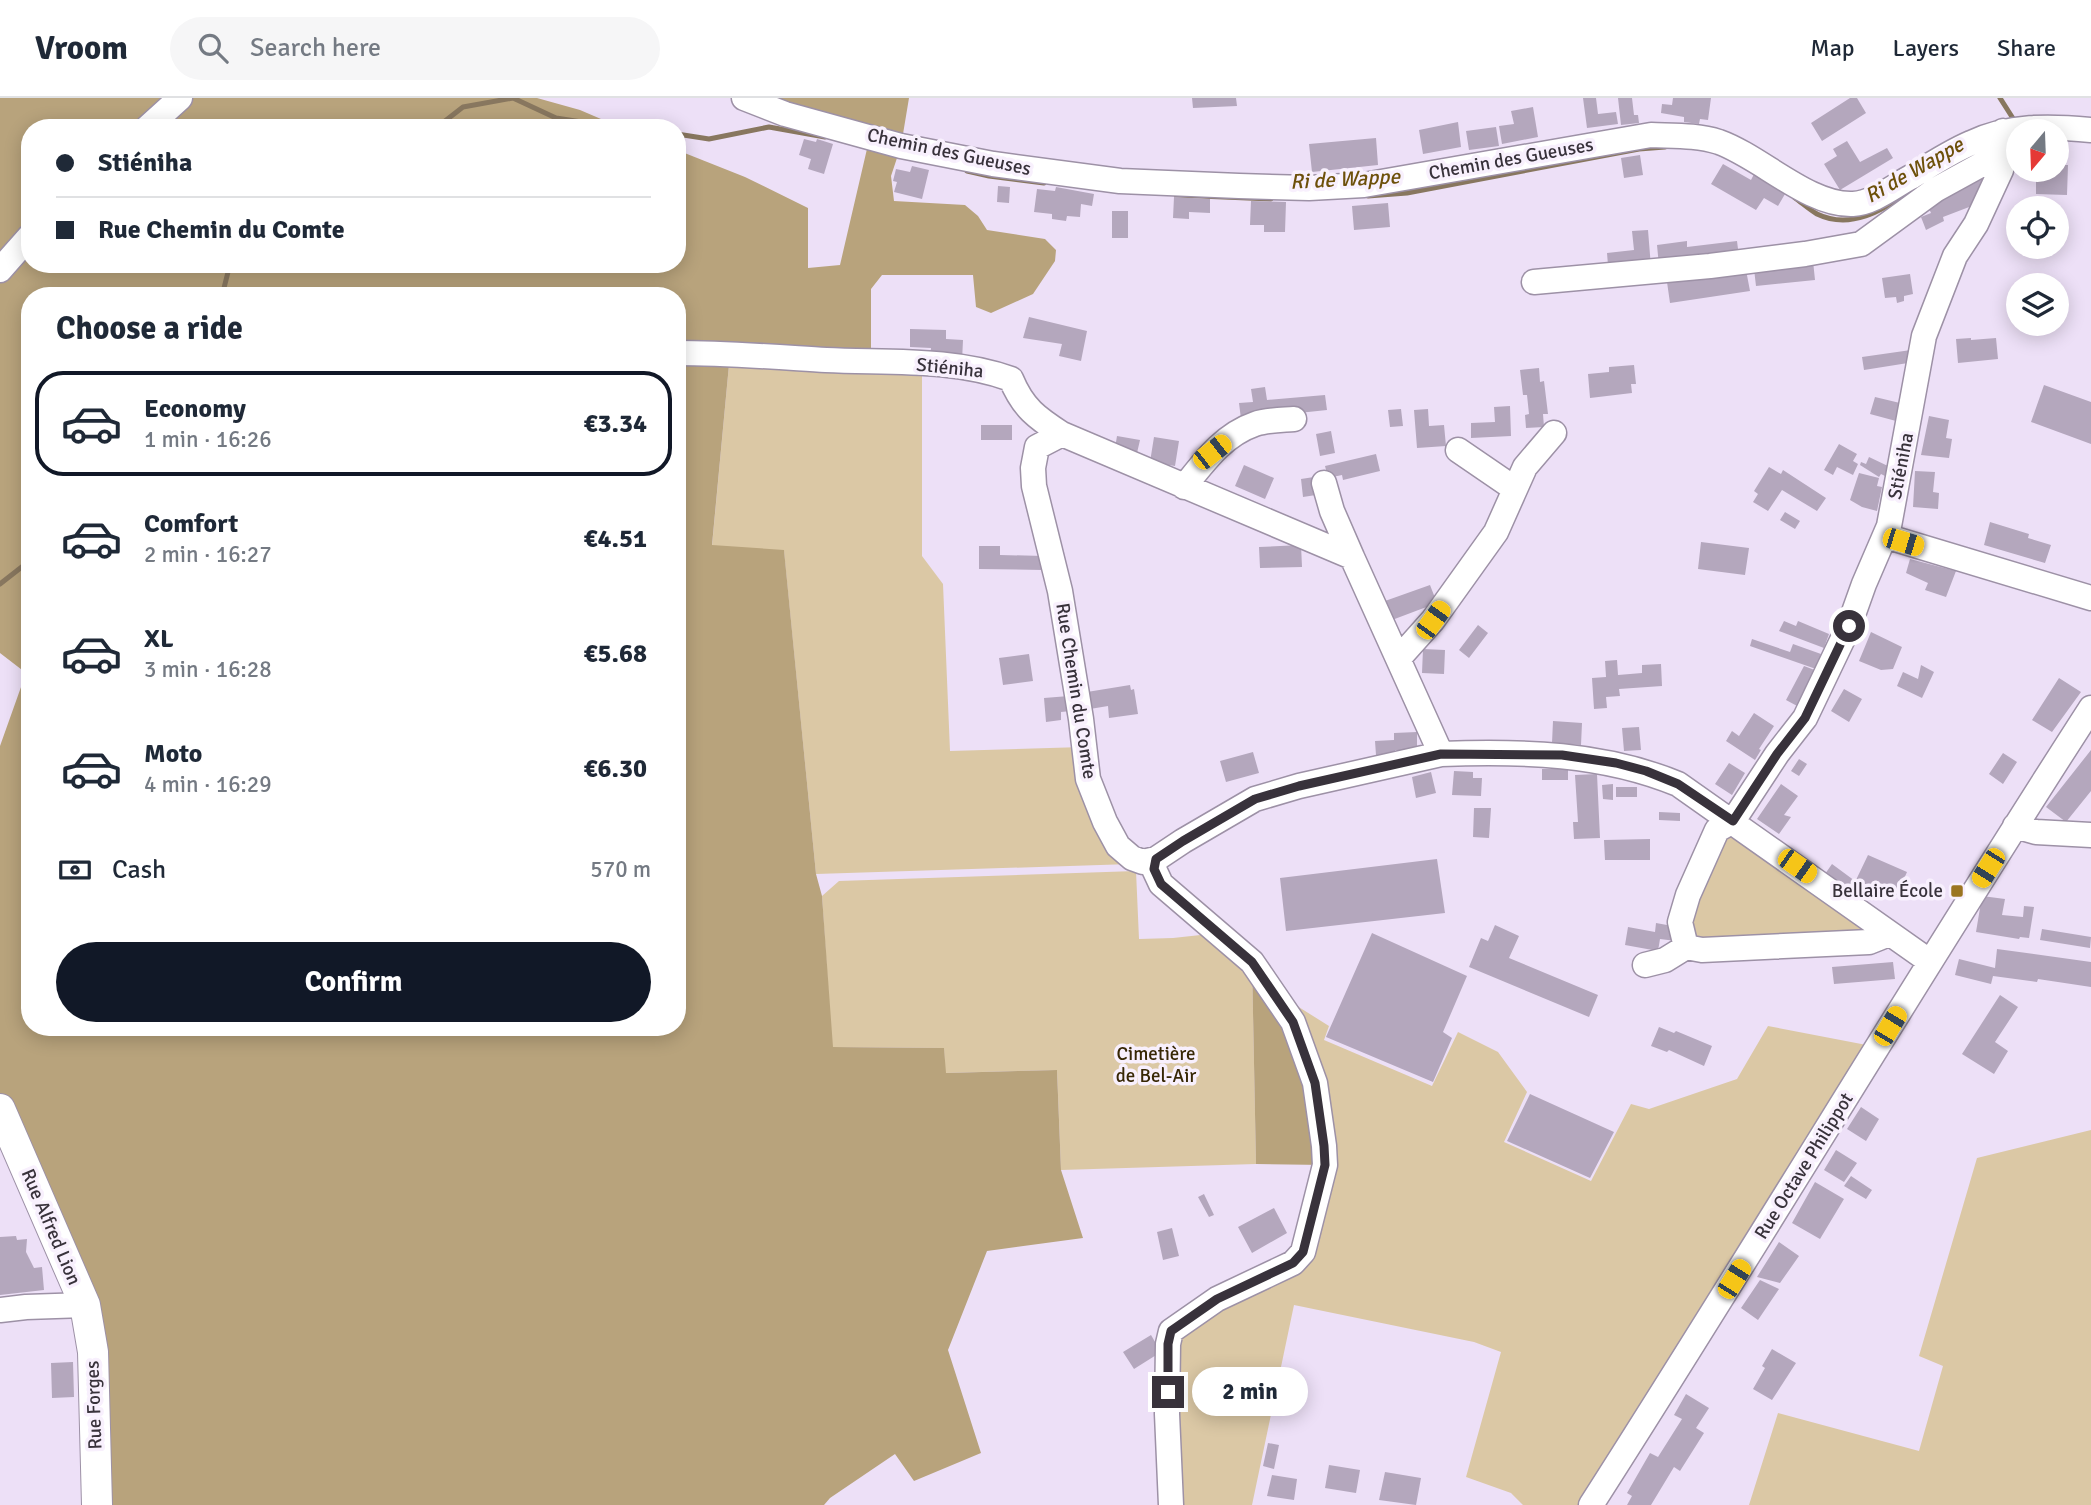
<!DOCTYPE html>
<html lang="en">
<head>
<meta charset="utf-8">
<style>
  :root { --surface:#fff; --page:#f6f6f7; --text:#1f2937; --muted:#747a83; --line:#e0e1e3; --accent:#111827 }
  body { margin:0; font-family:Signika,sans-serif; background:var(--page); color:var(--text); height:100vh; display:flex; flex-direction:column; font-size:26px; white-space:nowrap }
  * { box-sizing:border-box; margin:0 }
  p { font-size:23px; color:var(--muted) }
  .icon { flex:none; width:38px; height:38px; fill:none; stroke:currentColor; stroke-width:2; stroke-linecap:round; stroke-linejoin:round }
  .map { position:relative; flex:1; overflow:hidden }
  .details { position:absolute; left:21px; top:189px; width:665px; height:749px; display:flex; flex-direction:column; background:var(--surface); border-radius:28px; box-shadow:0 4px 18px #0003 }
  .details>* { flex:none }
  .guide { position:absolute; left:21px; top:21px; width:665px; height:154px; border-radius:28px; box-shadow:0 4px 18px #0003; display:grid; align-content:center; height:154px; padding:0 35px; background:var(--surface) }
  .needle { width:46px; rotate:199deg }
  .fabs { position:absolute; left:2006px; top:21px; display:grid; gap:14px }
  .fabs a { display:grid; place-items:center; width:63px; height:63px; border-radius:50%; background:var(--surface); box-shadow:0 4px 18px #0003; font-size:35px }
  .end { position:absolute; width:32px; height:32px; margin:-16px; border:9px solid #38323b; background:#fff; box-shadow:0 0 0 4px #fff }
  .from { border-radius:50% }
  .bubble { position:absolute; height:49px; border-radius:24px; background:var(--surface); box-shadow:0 4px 18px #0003; font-size:23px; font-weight:800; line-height:49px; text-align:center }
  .car { position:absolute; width:21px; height:42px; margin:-21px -10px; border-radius:9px; box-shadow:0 0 5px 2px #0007; background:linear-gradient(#f5c518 24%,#345 0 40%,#f5c518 0 76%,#345 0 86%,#f5c518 0) }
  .guide b { display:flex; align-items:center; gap:24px; height:66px; font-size:26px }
  .guide b+b { border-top:2px solid var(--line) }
  .guide i { width:18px; height:18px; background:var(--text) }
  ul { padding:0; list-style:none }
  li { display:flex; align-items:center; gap:21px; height:105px; margin:0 14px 10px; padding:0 21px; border:4px solid transparent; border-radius:28px }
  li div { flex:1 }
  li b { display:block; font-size:26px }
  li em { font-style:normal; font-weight:800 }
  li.current { border-color:var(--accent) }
  li>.icon { width:63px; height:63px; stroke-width:1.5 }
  h2 { padding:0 35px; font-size:32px; line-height:84px }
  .pay { display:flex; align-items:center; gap:18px; height:77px; padding:0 35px; font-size:26px }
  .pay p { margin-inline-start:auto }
  .action { display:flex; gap:14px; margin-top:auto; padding:14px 35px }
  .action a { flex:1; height:80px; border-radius:42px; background:var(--accent); color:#fff; font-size:28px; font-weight:800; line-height:80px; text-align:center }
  header { display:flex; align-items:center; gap:42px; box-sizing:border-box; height:98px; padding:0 35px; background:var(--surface); border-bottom:2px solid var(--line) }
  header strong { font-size:33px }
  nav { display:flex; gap:38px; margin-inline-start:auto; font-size:24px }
  .search { width:490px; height:63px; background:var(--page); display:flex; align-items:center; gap:18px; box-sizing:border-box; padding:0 24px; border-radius:38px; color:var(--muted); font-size:26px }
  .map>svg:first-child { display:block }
</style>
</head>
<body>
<header>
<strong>Vroom</strong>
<div class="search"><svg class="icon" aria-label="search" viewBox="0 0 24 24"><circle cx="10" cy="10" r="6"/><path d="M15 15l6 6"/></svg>Search here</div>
<nav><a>Map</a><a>Layers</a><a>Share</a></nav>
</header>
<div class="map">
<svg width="2091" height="1407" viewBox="0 0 2091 1407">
  <rect width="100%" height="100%" fill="#ede0f7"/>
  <!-- green -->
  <path fill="#dbc8a5" d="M730 256 922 266V458L943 486 950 653 1083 649 1131 766 816 776 784 453 712 448Z
    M1732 737 1870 836 1708 847 1691 836 1689 807 1722 738Z
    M1136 773 1139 841 1173 840 1219 835 1252 864 1256 1066 1061 1072 1057 972 945 975 944 950 832 949 822 798 839 783Z
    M1270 891 1329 928 1324 942 1432 988 1458 934 1498 954 1527 994 1504 1044 1591 1083 1631 1006 1649 1011 1737 981 1768 928 1877 949 1591 1407H1523L1511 1395 1466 1379 1501 1254 1474 1244 1294 1207 1252 1407H1171L1168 1246 1293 1165 1321 1080Z
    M2091 1032V1407H1749L1778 1315 1919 1353 1943 1268 1919 1258 1977 1060Z"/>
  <!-- forest -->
  <path fill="#b8a37c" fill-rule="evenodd" d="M0 0H537L580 12 622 30H30V166H677V52L745 79 808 110V170L840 167 870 38 744 0H909L901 48 891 78 894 103 965 107 978 118 987 132 1045 141 1056 152 1055 163 1033 196 991 215 976 209 973 177H882L871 191V263L730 256 712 447 784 452 816 776 822 798 833 949 944 950 946 975 1057 972 1061 1072 1083 1140 987 1153 948 1252 981 1355 914 1383 895 1356 830 1400 824 1407H97L93 1254 0 1042V648L26 575 0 555ZM30 198H677V929H30Z
    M1252 864 1293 924 1325 1067 1256 1066Z"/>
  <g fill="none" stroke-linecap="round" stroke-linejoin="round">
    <!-- stream -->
    <path stroke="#88775f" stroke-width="5" d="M2000 0 2014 22
      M436 30 463 9 513 0 556 20 588 25 597 30
      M677 36 709 41 769 29 825 39
      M967 73 989 78 1044 85
      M1176 97 1271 101
      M1368 98 1407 95 1639 51 1665 49
      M1795 100C1802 105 1810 112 1817 116 1854 134 1888 108 1918 89
      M222 198 230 166
      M0 486 23 468 30 469"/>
  </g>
  <!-- building -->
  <path fill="#b4a7bd" d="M1192 0H1236L1237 8 1193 10Z
    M1583 0H1596L1598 16 1616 14 1618 26 1587 30Z
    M1618 0H1632L1634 17H1638L1639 25 1621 27Z
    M1673 0H1711L1708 22 1700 21 1699 26 1684 24V19L1661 15 1662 6 1672 7Z
    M1850 0H1857L1866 15 1822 43 1811 25Z
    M1533 9 1538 39 1502 46 1499 28 1514 26 1511 13Z
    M1458 24 1461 49 1423 56 1419 32Z
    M1496 29 1499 48 1469 52 1466 33Z
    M1376 40 1378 67 1312 74 1309 46Z
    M804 41 816 44 817 41 833 46 824 76 808 71 811 61 799 57Z
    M1847 43 1860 64 1887 50 1893 60 1840 92 1824 66 1837 58 1833 51Z
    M1640 57 1643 77 1624 80 1621 60Z
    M1723 66 1751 82 1754 76 1785 96 1778 108 1764 100 1756 112 1711 86Z
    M2056 67H2068L2067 97 2036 96V72H2056Z
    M912 68 929 72 922 101 894 94 897 84 893 83 896 71 910 74Z
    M1977 74 1991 80 1977 106 1943 119 1944 123 1926 132 1921 119 1931 115 1926 104Z
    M998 88 1010 89 1009 105 997 104Z
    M1056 89 1094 96 1092 108 1081 106 1080 119 1067 118 1066 123 1052 121V116L1034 114 1037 91 1055 93Z
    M1174 99 1210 101V115L1189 114V121L1173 120Z
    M1251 103 1286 104 1285 134H1264V127H1250Z
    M1388 105 1390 129 1354 132 1352 108Z
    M1112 113H1128V140H1112Z
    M1648 132 1651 169 1608 167 1607 155 1634 152 1632 133Z
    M1687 143V149L1737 143 1739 159 1659 168 1657 147Z
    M1813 163 1815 182 1756 188 1754 171Z
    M1746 172 1750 193 1670 205 1667 184Z
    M1910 176 1913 196 1904 198V203L1897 205 1896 199 1885 200 1882 180Z
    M1029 219 1087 233 1081 263 1059 258 1062 246 1023 240Z
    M910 231 946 232V241L963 242 962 263 930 261 931 250 910 249Z
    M1971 240V242L1996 240 1998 261 1958 265 1956 241Z
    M1918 251 1908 265 1864 272 1862 259Z
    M1634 267 1636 286H1631L1632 295 1590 300 1588 276 1609 274V269Z
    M1539 270 1540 284 1544 283 1548 316H1543L1544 329 1526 330 1525 317 1529 316 1527 297H1523L1520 272Z
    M2044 287 2091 304V346L2031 324Z
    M1265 289 1267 302 1325 297 1327 312 1241 321 1239 305 1253 304 1251 291Z
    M1875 299 1900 305 1896 323 1870 316Z
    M1510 308 1511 338 1471 340V325L1495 324 1494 309Z
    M1401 311 1403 328 1390 329 1388 312Z
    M1428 311 1429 328 1444 327 1446 348 1417 350 1414 312Z
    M1929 318 1949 322 1946 340 1952 341 1949 360 1921 357Z
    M981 327H1012V342H981Z
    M1331 333 1335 355 1320 358 1316 336Z
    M1117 338 1140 342 1137 355 1115 350Z
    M1154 339 1179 343 1175 368 1150 364Z
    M1839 346 1857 356 1853 363 1858 366 1853 377 1837 369 1833 377 1824 372Z
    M1376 356 1380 373 1343 382 1342 377 1328 380 1325 368Z
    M1869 359 1890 369 1885 378 1881 376 1879 379 1860 367 1861 364 1866 366Z
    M1244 367 1274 380 1265 401 1235 388Z
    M1769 369 1781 376 1783 372 1826 400 1817 413 1782 392 1768 413 1753 404 1758 396 1754 393Z
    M1915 373 1935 374 1933 394 1939 395 1938 411 1913 409Z
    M1859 375 1879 380 1877 388 1882 389 1877 413 1862 409 1850 402Z
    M1314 379 1316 397 1303 399 1301 381Z
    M1785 414 1800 423 1795 431 1780 422Z
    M1990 424 2029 436 2028 440 2051 447 2045 465 1984 447Z
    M1701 444 1749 450 1745 477 1698 471Z
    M1301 447 1302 469 1260 470 1259 449Z
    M979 448H1000V457L1043 458V472L979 471Z
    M1910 461 1956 473 1946 499 1925 492 1928 485 1906 475Z
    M1430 487 1437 505 1392 522 1385 503Z
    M1784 523 1796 528 1798 523 1829 536 1824 550 1779 533Z
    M1478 527 1488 535 1469 560 1459 552Z
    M1871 534 1902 549 1893 571 1881 572 1859 563Z
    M1752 541 1790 554 1793 546 1821 556 1816 571 1750 548Z
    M1423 551 1445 552 1444 576 1422 575Z
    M1029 556 1033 583 1003 587 999 560Z
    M1617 562 1618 577 1642 575V567L1661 566 1662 588 1619 591 1620 598 1606 599 1607 610 1594 611 1592 580 1606 579 1605 563Z
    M1921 567 1934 574 1922 600 1897 588 1903 574 1918 581Z
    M1804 568 1820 574 1799 609 1786 602Z
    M2059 580 2081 594 2052 634 2032 622Z
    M1130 587 1131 592 1134 591 1138 616 1109 620 1108 608 1090 611 1087 594Z
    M1844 591 1862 601 1849 624 1831 613Z
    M1069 598 1071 613 1061 614V622L1046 624 1044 600Z
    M1754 615 1774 628 1759 651 1761 652 1755 662 1726 643 1732 633 1739 638Z
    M1553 623 1582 625 1581 647 1552 645Z
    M1639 629 1641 652 1624 653 1622 630Z
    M1417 634V652H1395V656L1376 657 1375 643 1394 642V635Z
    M2091 652V693L2066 724 2046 709Z
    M1253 654 1259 675 1226 684 1220 663Z
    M2003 655 2017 664 2003 686 1989 676Z
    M1799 661 1807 666 1799 678 1791 673Z
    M1729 665 1745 675 1732 697 1715 686Z
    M1554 667H1568V682H1542V671H1554Z
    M1454 673 1473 674V680H1482L1481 698 1452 697Z
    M1431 674 1436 695 1416 700 1412 679Z
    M1597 676 1600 740 1574 741 1573 724H1578L1575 677Z
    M1613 686V702L1603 701 1602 687Z
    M1781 686 1798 698 1784 717 1791 719 1779 736 1757 721Z
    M1616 689H1637V699H1616Z
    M1474 710H1491L1489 740 1473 739Z
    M1659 714 1680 715V723L1659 722Z
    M1650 741V762H1605L1604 742Z
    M1868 757 1907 774 1895 801 1856 782Z
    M1437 761 1445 815 1286 833 1280 780Z
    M1832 766 1855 783 1848 792 1825 776Z
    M1982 798 2005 801 2002 817 2023 819 2024 808 2034 809 2029 840 2020 839 2019 841 1976 834Z
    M1656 825 1667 827 1676 843 1660 841 1658 853 1625 847 1628 829 1655 834Z
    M1495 827 1519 838 1509 860 1598 897 1589 919 1469 869 1481 840 1488 843Z
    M2042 831 2091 839 2090 850 2040 842Z
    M1372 835 1467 878 1443 934 1452 940 1433 984 1326 939Z
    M1997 851 2091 864V889L2038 881 2037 884 1993 878 1991 886 1955 877 1959 861 1995 870Z
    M1893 864 1895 881 1834 886 1832 869Z
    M2000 897 2018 909 1995 944 2008 953 1994 976 1962 956Z
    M1659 929 1674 935 1676 933 1712 948 1704 968 1669 952 1667 954 1651 948Z
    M1530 996 1614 1034 1590 1080 1507 1043Z
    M1861 1009 1879 1021 1866 1043 1847 1031Z
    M1836 1052 1857 1065 1844 1084 1824 1072Z
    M1851 1078 1872 1092 1866 1101 1844 1088Z
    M1815 1084 1844 1101 1820 1141 1792 1125Z
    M1204 1096 1214 1117 1209 1119 1198 1099Z
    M1274 1110 1287 1135 1252 1155 1238 1129Z
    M1172 1130 1179 1158 1163 1162 1157 1134Z
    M16 1138 17 1142 27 1141 26 1154 34 1170 42 1169 44 1192 0 1197V1139Z
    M1779 1144 1799 1158 1780 1185 1757 1179Z
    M1760 1182 1779 1191 1758 1222 1741 1210Z
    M1151 1237 1161 1254 1134 1271 1123 1254Z
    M1772 1251 1796 1265 1772 1302 1753 1291 1765 1270 1762 1268Z
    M73 1264 74 1299 52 1300 51 1265Z
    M1686 1296 1709 1310 1696 1330 1704 1335 1680 1373 1674 1369 1651 1407H1627L1632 1398 1627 1395 1650 1355 1658 1359 1682 1321 1674 1317Z
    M1268 1345 1279 1347 1274 1371 1263 1368Z
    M1329 1367 1360 1372 1356 1395 1325 1390Z
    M1385 1374 1421 1380 1416 1407 1379 1402Z
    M1272 1377 1297 1381 1294 1402 1267 1398Z"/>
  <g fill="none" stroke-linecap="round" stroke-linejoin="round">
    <defs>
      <path id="minor" d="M744 0 785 16 901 48 993 66 1120 83 1239 88 1309 90 1364 87 1651 37C1675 38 1697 37 1719 44 1761 59 1809 108 1853 106 1873 105 1894 88 1911 79 1930 67 1950 54 1971 45 2009 27 2050 28 2091 32
        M147 30 180 0
        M0 172 30 138
        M1534 184 1710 168 1805 156 1861 146 1935 92 1986 64 1994 54 2001 38
        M677 255C727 255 777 259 826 262 887 265 953 260 1011 281 1023 310 1037 320 1062 336L1352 459 1441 656 1299 688 1255 701 1183 743 1156 761
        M1062 336 1037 349 1033 370 1034 388 1060 493 1081 621 1088 681 1105 724 1118 748 1132 760 1143 764 1156 761 1154 771 1161 786 1252 864 1293 924 1315 985 1324 1048 1325 1067 1303 1154 1293 1165 1217 1201 1171 1233 1168 1246 1167 1316 1171 1407
        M1458 352 1515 391
        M1324 385 1332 413 1352 459
        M1184 389C1204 364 1223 337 1255 326 1266 322 1281 322 1294 321
        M1885 438 2091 500
        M1399 560 1433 522 1496 434 1525 369 1554 335
        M1441 656C1522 653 1603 655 1678 686L1929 863
        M2015 728 2036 734 2091 737
        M1686 849 1680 824 1688 797 1717 732 1733 723 1777 656 1805 620 1849 528 1864 486 1889 428 1924 238 1955 158 1976 126 2001 72 2006 53 2003 33
        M1645 867 1665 862 1686 849 1702 852 1869 844 1889 836
        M0 1212 26 1209 85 1207
        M1591 1407C1760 1143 1921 873 2091 610"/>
      <path id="major" d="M0 1011 85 1207 93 1254 97 1407"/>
    </defs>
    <!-- minor casing -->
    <use href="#minor" stroke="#9d91a6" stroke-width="27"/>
    <!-- major casing -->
    <use href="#major" stroke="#9d91a6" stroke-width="32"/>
    <!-- minor -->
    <use href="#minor" stroke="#fff" stroke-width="24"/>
    <!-- major -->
    <use href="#major" stroke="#fff" stroke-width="30"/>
  </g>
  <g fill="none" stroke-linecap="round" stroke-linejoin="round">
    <!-- route -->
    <path stroke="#38323b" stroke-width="9" d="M1168 1294V1246L1171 1233 1217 1201 1293 1165 1303 1154 1325 1067 1324 1048 1315 985 1293 924 1252 864 1161 786 1154 771 1156 761 1183 743 1255 701 1299 688 1441 656 1562 657 1616 665 1646 673 1678 686 1733 723 1777 656 1805 620 1849 528"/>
  </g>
  <!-- markers -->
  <rect fill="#9b7521" stroke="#f8f0fd" stroke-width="2.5" x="1950" y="786" width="14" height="14" rx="3.5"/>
  <g text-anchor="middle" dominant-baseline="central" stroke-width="7" stroke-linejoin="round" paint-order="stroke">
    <!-- street labels -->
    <g font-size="19" fill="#38323b" stroke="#f8f0fd">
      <text transform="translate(949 54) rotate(12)">Chemin des Gueuses</text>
      <text transform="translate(1511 61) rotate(-10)">Chemin des Gueuses</text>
      <text transform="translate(950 270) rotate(6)">Stiéniha</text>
      <text transform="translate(1901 368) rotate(-79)">Stiéniha</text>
      <text transform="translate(1076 593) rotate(81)">Rue Chemin du Comte</text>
      <text transform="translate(1804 1068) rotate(-58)">Rue Octave Philippot</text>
      <text transform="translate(51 1129) rotate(67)">Rue Alfred Lion</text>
      <text transform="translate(94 1307) rotate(-92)">Rue Forges</text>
    </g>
    <!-- poi labels -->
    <g font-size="19" fill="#38323b" stroke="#f8f0fd" text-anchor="end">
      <text x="1943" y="793">Bellaire École</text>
    </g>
    <!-- park labels -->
    <g font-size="19" fill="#372705" stroke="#f8f0fd">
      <text x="1156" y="956">Cimetière<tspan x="1156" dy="22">de Bel-Air</tspan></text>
    </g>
    <!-- water labels -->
    <g font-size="21" font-style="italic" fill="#6d500a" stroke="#f8f0fd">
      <text transform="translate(1914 72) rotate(-30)">Ri de Wappe</text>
      <text transform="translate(1345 81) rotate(-3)">Ri de Wappe</text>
    </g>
  </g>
</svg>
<div class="fabs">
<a><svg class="needle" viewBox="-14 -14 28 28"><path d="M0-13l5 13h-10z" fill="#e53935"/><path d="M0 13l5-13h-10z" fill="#747a83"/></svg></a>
<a><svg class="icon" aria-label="locate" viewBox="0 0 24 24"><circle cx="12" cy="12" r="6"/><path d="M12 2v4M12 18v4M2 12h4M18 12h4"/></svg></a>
<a><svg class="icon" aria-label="layers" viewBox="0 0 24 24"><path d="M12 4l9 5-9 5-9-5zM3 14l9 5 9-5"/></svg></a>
</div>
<i class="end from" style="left:1849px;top:528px"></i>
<i class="end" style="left:1168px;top:1294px"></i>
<div class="bubble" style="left:1192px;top:1269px;width:116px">2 min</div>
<i class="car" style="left:1212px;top:354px;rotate:52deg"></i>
<i class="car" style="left:1903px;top:444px;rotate:107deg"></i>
<i class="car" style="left:1433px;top:522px;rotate:36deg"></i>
<i class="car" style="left:1797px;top:768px;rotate:125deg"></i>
<i class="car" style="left:1988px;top:770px;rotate:212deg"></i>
<i class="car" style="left:1890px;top:928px;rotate:31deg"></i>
<i class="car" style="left:1734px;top:1181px;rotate:32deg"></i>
<div class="guide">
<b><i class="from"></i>Stiéniha</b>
<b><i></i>Rue Chemin du Comte</b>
</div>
<section class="details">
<h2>Choose a ride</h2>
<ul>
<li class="current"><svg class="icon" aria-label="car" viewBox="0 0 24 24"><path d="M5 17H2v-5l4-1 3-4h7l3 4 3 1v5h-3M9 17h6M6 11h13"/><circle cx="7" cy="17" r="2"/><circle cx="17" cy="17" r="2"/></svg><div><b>Economy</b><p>1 min · 16:26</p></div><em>€3.34</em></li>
<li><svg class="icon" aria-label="car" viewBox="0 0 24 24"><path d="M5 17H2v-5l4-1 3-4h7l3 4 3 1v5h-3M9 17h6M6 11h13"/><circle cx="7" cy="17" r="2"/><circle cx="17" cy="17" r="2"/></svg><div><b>Comfort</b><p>2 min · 16:27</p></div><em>€4.51</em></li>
<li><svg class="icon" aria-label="car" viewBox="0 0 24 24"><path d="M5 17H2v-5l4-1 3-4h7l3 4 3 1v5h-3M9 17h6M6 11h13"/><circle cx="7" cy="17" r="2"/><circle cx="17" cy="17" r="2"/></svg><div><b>XL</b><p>3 min · 16:28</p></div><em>€5.68</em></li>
<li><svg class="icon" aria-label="car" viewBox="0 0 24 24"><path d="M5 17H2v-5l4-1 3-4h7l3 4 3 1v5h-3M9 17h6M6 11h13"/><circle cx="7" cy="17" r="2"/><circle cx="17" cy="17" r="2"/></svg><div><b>Moto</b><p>4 min · 16:29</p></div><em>€6.30</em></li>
</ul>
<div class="pay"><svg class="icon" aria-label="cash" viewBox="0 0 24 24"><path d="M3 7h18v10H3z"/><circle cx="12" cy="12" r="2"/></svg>Cash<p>570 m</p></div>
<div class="action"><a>Confirm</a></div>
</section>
</div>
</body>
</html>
